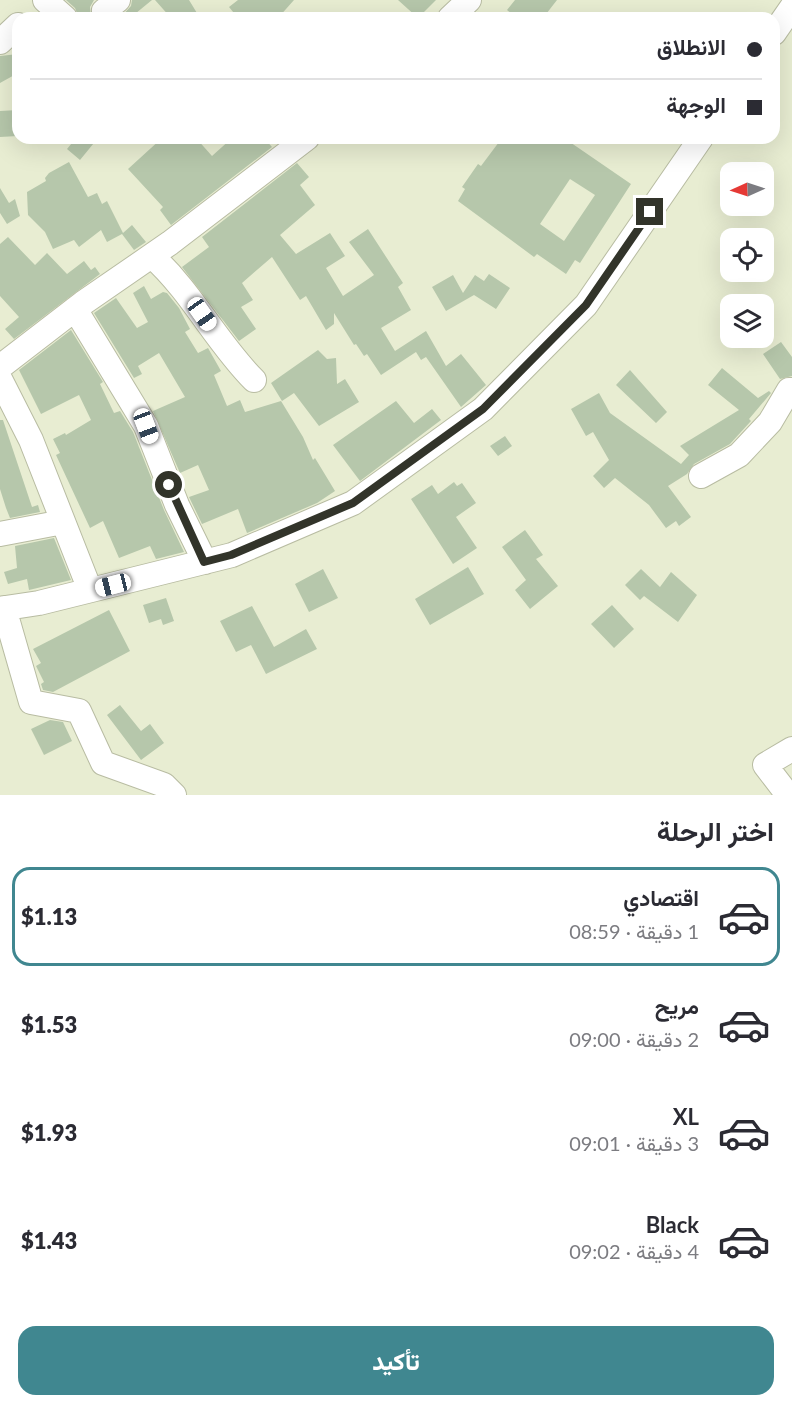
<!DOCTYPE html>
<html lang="ar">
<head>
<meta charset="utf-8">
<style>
  :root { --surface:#fff; --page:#f7f7f7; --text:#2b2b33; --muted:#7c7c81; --line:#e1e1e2; --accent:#408790 }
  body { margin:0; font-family:Lato,Vazirmatn,sans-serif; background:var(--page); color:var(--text); direction:rtl; height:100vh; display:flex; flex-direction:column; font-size:22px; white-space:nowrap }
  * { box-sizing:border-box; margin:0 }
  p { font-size:20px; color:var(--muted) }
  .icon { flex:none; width:33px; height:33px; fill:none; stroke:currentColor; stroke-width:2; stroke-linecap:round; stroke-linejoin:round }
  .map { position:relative; height:795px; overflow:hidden; direction:ltr }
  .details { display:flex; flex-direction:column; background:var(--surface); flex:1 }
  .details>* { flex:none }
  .top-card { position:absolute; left:12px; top:12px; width:768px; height:132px; border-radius:18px; box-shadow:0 6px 24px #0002; direction:rtl; display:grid; align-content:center; height:132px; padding:0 18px; background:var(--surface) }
  .needle { width:39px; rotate:267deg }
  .tools { position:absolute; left:720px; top:162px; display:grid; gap:12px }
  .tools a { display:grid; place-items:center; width:54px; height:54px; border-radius:12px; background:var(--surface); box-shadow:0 6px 24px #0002; font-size:30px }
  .end { position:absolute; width:27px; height:27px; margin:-14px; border:8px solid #32342a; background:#fff; box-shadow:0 0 0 3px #fff }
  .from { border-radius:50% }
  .car { position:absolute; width:18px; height:36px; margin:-18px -9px; border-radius:8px; box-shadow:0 0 4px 2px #0007; background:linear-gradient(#fff 24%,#345 0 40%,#fff 0 76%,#345 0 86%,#fff 0) }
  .top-card b { display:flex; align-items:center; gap:21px; height:57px; font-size:22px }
  .top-card b+b { border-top:2px solid var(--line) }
  .top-card i { width:15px; height:15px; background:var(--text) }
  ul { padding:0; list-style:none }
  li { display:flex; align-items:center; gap:18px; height:99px; margin:0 12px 9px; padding:0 6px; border:3px solid transparent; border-radius:18px }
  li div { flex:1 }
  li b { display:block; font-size:22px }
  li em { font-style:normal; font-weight:800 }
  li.current { border-color:var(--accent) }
  li>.icon { width:54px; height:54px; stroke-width:1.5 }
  h2 { padding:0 18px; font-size:27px; line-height:72px }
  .action { display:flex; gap:12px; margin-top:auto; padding:12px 18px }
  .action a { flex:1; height:69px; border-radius:18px; background:var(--accent); color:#fff; font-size:24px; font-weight:800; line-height:69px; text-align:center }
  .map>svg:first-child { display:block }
</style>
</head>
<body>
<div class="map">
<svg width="792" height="795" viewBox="0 0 792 795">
  <rect width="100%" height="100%" fill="#e8edd2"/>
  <!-- building -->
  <path fill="#b6c7ab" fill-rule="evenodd" d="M66 0H94L90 7 91 18H79L75 8Z
    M132 0H152L130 18H120L131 6Z
    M155 0H189L200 18H171Z
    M238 0H294L278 18H238L229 7Z
    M398 0H436L418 18Z
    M515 0H557L543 18H517L507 10Z
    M18 54V73L0 83V56Z
    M18 110V136L0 137V111Z
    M76 138H98L80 160 67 149Z
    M162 138H196L212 156 232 138H264L272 147 171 225 160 210 163 207 128 169Z
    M502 138H564L631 184 580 263 575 260 566 274 537 254 534 257 458 201 465 189 462 187 478 164 481 166ZM570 179 595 195 564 241 540 224Z
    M69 162 88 197 97 193 102 204 107 201 123 233 132 225 146 242 134 250 122 234 107 242 101 230 79 247 74 240 53 249 45 232 28 215 27 192 46 181 45 178 49 173Z
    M297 163 309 177 300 185 315 205 280 235 296 254 330 233 345 256 326 268 343 296 374 275 349 242 368 229 403 283 398 287 411 310 381 328 395 351 426 331 446 366 461 354 486 385 461 407 426 357 421 360 416 352 381 375 367 354 364 356 356 344 354 345 334 313V324L326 330 306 296 300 300 272 257 242 283 253 300 241 307 256 329 239 341 182 267 209 247 202 237Z
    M0 188 9 203 15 199 20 216 7 224 0 213Z
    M8 237 35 265 47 253 67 274 84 261 91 270 95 267 100 274 14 339 5 329 19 317 0 296V244Z
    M489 274 510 288 496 309 474 295 446 311 432 287 453 275 463 293 475 275 484 281Z
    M144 286 151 299 163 292 167 293 179 308 190 329 185 332 198 353 208 348 221 371 214 375 227 406 240 400 245 412 281 401 303 437 313 460 315 458 335 491 317 503 247 533 238 509 202 524 189 497 209 490 198 465 180 473 153 411 185 397 159 353 138 366 142 374 134 378 94 313 116 298 137 328 148 322 133 293Z
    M71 330 103 382 100 384 114 413 120 411 133 432 164 510 184 552 156 559 150 546 119 558 103 521 90 528 56 455 60 453 53 439 65 433 66 435 91 420 79 395 41 414 19 370Z
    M781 342 792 357V376L780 379 763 354Z
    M318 350 327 359 336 358 337 384 345 379 359 402 319 426 294 393 282 401 271 383Z
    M722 368 758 398 769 391 771 393 749 419 751 421 730 444 694 464 687 474 668 486 691 517 679 526 676 521 666 528 649 505 615 478 604 488 593 476 609 460 593 432 586 436 571 409 599 393 610 413 681 464 689 455 680 446 739 410 708 385Z
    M630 370 667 412 656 423 616 385Z
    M396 401 414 423 432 409 441 420 360 481 333 445Z
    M0 420H3L32 507 38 505 40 512 10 518 6 508 0 489Z
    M505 436 512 446 498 456 490 446Z
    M454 482 457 486 462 483 476 503 456 517 477 548 453 564 411 499 432 485 438 494Z
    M525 530 543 555 536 559 558 586 530 609 515 590 526 580 502 547Z
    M54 538 71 580 29 590 27 579 8 584 4 572 17 568 15 546Z
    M468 567 484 594 430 625 415 599Z
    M323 569 338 598 309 612 295 584Z
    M641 569 660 587 671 572 697 595 678 622 644 596 640 600 625 585Z
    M166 598 174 621 163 625 161 619 149 623 143 605Z
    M612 605 634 629 614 648 591 624Z
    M252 606 274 647 306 629 317 649 266 674 251 645 236 652 220 621Z
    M109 610 130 651 53 692 43 690 41 684 44 682 36 666 41 663 33 649Z
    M120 705 141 731 150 724 164 743 141 760 107 715Z
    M50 720 63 722 72 741 44 755 31 729Z"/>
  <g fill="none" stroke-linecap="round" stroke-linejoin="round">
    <defs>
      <path id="minor" d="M45 0 65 18
        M106 18 104 11 118 0
        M450 18 469 0
        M774 33 792 7
        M0 42 18 25
        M152 256C192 292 216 342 254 380
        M75 309 146 426 177 505 205 562
        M0 367 83 303 170 243 307 138
        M0 379 31 440 90 590
        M701 476 739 455 770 422 789 390H792
        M0 534 63 522
        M4 608 31 702 79 711 103 763 164 785 174 795
        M0 609 39 603 232 555 353 503 483 409 586 305 701 138
        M788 795 765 765 792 749"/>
    </defs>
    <!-- minor casing -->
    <use href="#minor" stroke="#b8bca2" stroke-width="26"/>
    <!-- minor -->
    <use href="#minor" stroke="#fff" stroke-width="24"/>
  </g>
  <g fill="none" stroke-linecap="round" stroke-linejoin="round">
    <!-- route -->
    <path stroke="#32342a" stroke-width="8" d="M169 485 204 562 231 555 353 503 483 409 586 305 650 212"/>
  </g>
</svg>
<div class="tools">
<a><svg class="needle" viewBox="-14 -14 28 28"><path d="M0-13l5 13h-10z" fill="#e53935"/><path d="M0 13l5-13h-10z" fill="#7c7c81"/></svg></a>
<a><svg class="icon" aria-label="locate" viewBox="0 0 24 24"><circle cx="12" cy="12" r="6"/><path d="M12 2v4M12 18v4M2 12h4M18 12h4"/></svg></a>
<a><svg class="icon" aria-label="layers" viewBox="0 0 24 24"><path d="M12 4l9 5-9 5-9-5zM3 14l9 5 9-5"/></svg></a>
</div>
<i class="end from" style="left:169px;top:485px"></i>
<i class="end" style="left:650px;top:212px"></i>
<i class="car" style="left:202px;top:314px;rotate:145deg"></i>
<i class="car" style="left:146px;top:426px;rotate:159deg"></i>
<i class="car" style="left:113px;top:585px;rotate:256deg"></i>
<div class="top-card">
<b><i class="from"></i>الانطلاق</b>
<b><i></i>الوجهة</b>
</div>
</div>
<section class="details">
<h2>اختر الرحلة</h2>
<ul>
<li class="current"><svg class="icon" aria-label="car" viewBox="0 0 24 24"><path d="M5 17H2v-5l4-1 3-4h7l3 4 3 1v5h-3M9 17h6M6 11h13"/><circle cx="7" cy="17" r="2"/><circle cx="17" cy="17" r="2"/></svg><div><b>اقتصادي</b><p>1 دقيقة · 08:59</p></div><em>$1.13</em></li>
<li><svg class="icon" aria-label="car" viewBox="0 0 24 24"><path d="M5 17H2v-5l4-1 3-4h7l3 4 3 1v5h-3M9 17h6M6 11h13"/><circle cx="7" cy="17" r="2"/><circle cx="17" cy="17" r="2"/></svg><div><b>مريح</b><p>2 دقيقة · 09:00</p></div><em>$1.53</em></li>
<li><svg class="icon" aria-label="car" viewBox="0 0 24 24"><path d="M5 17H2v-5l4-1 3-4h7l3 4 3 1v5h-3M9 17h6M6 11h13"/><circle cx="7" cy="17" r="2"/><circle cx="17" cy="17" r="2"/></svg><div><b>XL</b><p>3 دقيقة · 09:01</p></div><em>$1.93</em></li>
<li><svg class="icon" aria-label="car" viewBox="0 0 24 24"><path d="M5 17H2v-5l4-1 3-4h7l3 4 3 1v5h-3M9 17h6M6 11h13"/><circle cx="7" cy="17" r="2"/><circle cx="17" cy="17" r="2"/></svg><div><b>Black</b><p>4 دقيقة · 09:02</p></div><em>$1.43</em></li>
</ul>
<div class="action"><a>تأكيد</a></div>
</section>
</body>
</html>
